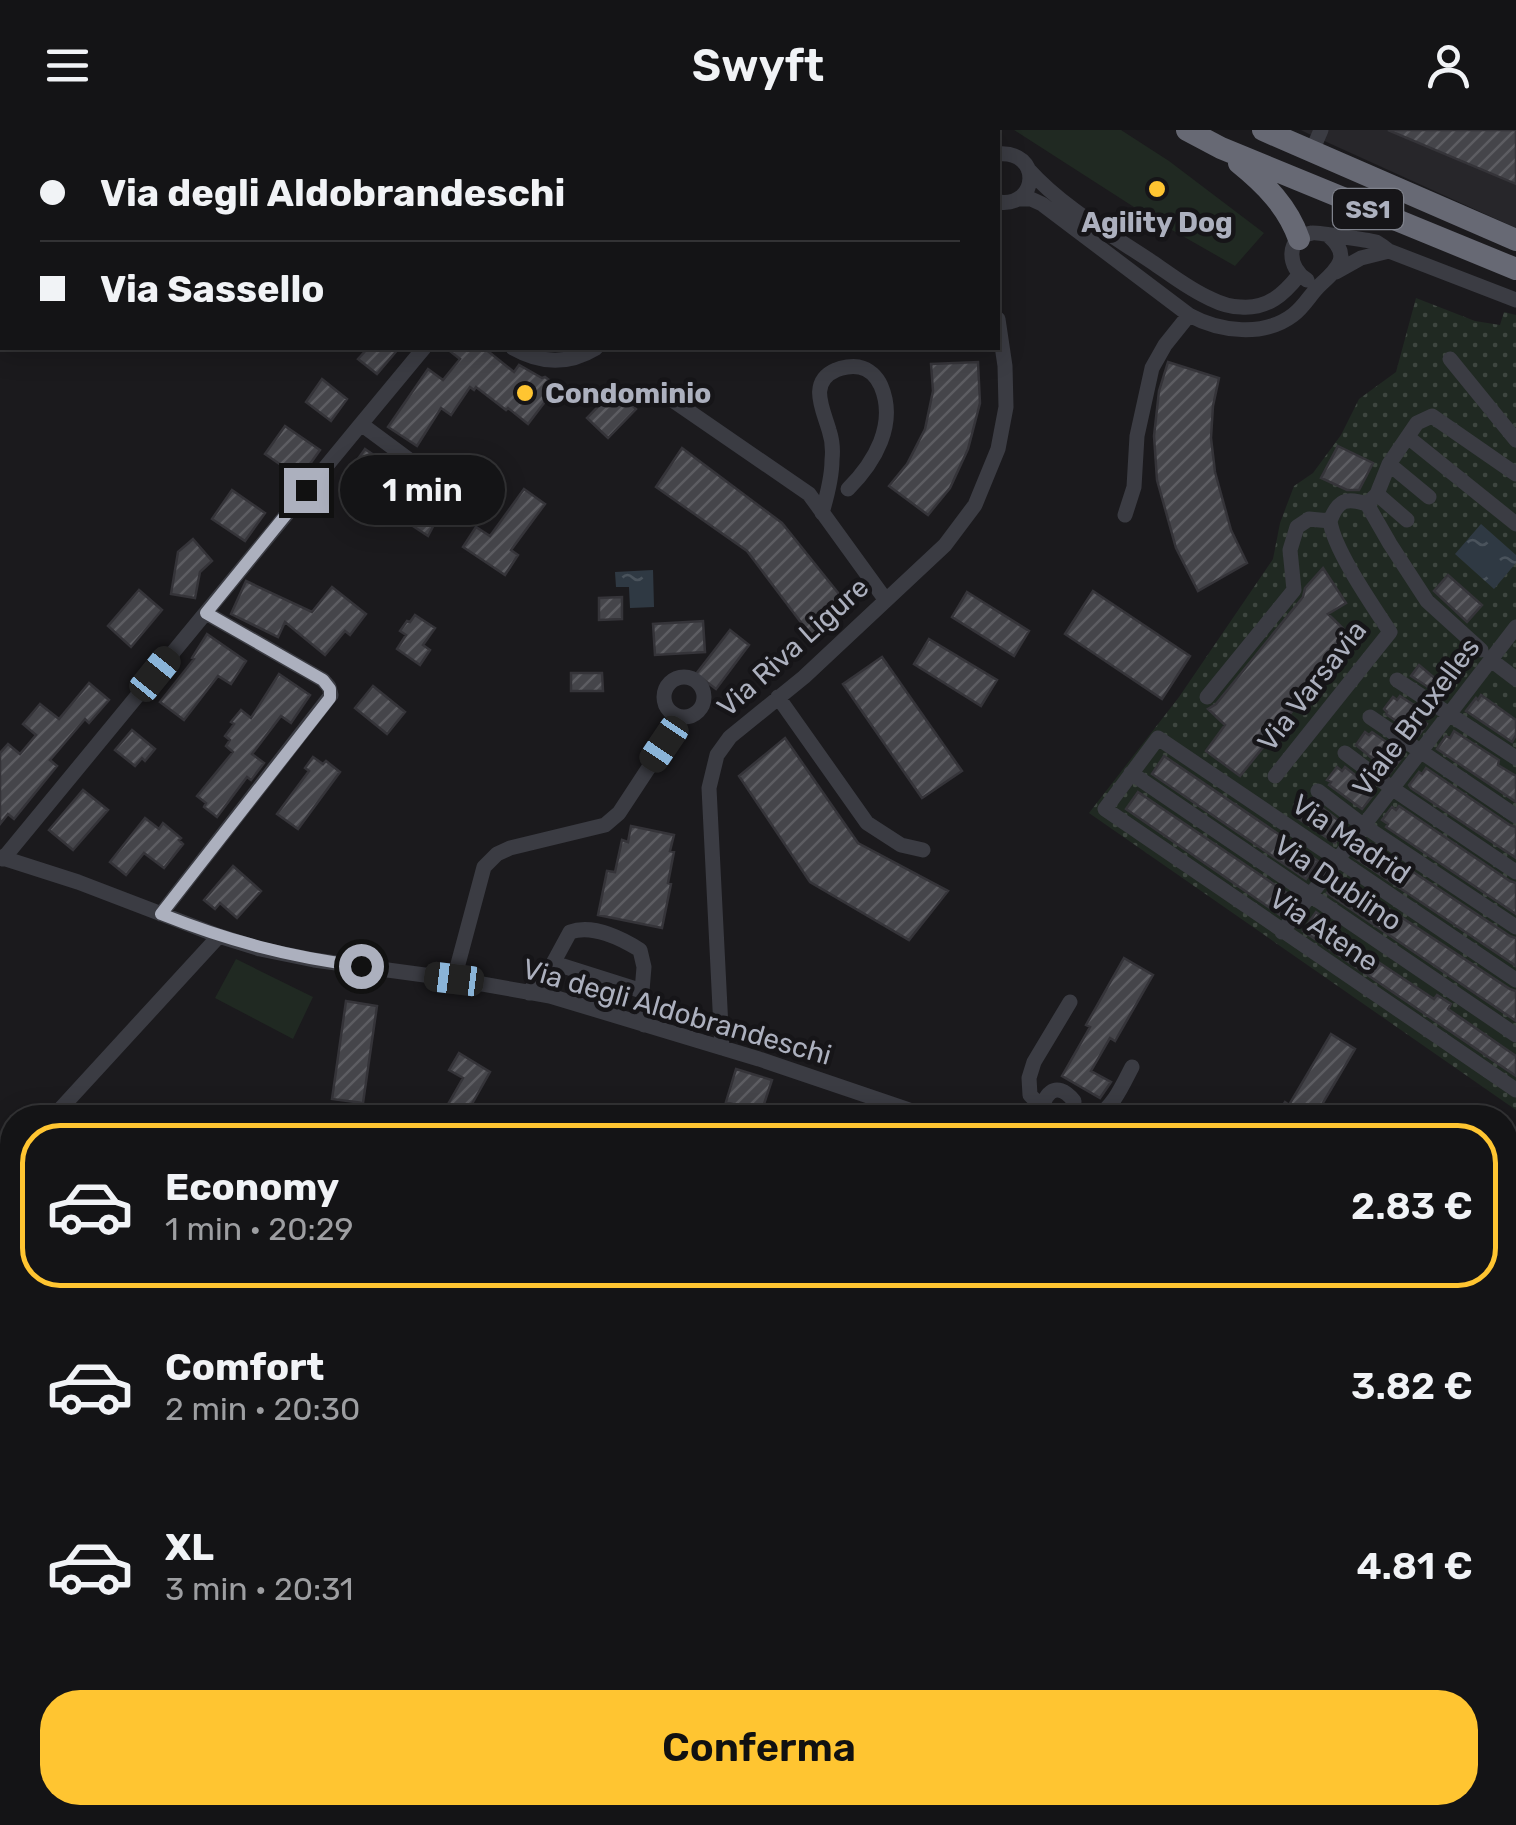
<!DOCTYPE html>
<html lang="it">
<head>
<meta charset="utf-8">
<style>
  :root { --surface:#141416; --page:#1d1d1f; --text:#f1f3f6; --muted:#9d9ea1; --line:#333335; --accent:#ffc531 }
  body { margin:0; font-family:Rubik,sans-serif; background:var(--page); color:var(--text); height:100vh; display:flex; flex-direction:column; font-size:38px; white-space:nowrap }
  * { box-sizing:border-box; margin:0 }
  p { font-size:32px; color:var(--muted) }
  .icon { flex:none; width:55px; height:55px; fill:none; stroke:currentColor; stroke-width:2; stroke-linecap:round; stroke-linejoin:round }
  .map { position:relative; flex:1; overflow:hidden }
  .side { position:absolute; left:0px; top:975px; width:1518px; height:720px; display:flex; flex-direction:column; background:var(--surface); border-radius:40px 40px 0 0; box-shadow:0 5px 25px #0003,0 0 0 2px var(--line) }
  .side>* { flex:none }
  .guide { position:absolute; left:0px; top:0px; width:1000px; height:220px; box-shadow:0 5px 25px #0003,0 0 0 2px var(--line); display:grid; align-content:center; height:220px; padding:0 40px; background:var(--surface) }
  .end { position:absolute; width:45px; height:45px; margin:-22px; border:12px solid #acb0be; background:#111; box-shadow:0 0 0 5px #111 }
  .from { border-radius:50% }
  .bubble { position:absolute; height:70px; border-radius:35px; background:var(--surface); box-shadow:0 5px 25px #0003,0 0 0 2px var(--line); font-size:32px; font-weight:600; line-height:70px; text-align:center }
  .car { position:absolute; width:30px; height:60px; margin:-30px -15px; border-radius:12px; box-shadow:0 0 8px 2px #0007; background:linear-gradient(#222 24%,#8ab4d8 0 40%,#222 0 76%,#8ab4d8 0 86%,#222 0) }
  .guide b { display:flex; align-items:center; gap:35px; height:95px; font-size:38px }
  .guide b+b { border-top:2px solid var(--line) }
  .guide i { width:25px; height:25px; background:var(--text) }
  ul { padding:18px 0 0; list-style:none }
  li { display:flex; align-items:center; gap:30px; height:165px; margin:0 20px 15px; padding:0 20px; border:5px solid transparent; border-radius:40px }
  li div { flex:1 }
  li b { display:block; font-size:38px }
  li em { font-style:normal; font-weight:600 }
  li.current { border-color:var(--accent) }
  li>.icon { width:90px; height:90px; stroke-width:1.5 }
  .action { display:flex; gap:20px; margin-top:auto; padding:20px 40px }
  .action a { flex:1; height:115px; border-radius:40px; background:var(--accent); color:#111; font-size:40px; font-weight:600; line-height:115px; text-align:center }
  header { display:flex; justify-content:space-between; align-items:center; height:130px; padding:0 40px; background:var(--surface); font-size:45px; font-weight:600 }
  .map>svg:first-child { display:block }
</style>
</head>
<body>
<header><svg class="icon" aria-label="menu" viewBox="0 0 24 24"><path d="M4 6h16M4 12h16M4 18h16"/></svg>Swyft<svg class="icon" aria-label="person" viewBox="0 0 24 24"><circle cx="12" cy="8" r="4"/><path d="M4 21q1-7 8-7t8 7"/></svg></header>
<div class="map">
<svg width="1516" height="1695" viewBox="0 0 1516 1695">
  <defs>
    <pattern id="forest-firs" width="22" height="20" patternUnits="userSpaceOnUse" patternTransform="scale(2.5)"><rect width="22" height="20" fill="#202922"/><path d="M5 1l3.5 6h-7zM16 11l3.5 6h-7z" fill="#3e4640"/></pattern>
    <pattern id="park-dots" width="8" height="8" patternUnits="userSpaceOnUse" patternTransform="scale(2.5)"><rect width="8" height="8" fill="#202922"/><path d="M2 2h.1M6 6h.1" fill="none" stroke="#3e4640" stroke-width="1.8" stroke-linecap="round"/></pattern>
    <pattern id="water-ripples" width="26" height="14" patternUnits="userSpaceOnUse" patternTransform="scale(2.5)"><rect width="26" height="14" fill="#2f3943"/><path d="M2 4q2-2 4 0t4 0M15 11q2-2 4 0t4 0" fill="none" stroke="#4a535c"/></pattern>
    <pattern id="building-hatch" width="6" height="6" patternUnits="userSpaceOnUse" patternTransform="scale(2.5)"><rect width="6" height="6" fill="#45454a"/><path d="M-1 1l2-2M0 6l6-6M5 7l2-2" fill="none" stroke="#5d5d62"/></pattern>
  </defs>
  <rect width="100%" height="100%" fill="#1b1a1d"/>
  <!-- built -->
  <path fill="#27262a" d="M1301 0H1516V98L1309 4Z"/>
  <!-- green -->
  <path fill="#202922" d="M1014 0H1121L1169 31 1264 103 1235 136 1151 88Z
    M236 829 313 867 293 909 215 868Z
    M7 1060 12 1063V1143L0 1137V1062Z
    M0 1162 12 1168V1253L0 1267Z
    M12 1278V1616L0 1607V1292Z"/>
  <!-- forest -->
  <path fill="url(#forest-firs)" d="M1507 1241 1516 1243V1332L1505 1324V1242Z
    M760 1683H820L825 1687 823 1695H760Z"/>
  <!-- park -->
  <path fill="url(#park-dots)" d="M1416 168 1475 191 1500 195 1504 182 1516 185V980L1089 683 1179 567 1273 429 1280 393 1294 356 1313 343 1341 305 1359 269 1396 242Z"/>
  <!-- water -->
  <path fill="url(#water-ripples)" d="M1481 394 1516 425V433L1494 459 1455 424Z
    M653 440 654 477 630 478 629 457H616L615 442Z"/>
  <!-- building -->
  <path fill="url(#building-hatch)" stroke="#353439" stroke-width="2.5" d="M1388 0H1516V54Z
    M368 218H399L377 244 358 229Z
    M446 218H484L514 242 519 235 542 248 545 247 557 256 528 294 508 278 506 280 476 257 474 260 470 257 451 285 441 278 417 316 388 297 428 239 443 250 460 229Z
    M978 232 980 273 968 319 950 358 928 385 889 356 907 334 925 299 933 261 931 234Z
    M1168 232 1219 248 1213 276 1211 308 1215 342 1231 400 1247 433 1198 461 1176 418 1157 350 1154 306 1159 261Z
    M322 249 347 269 331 291 306 272Z
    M615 259 636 279 608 308 587 288Z
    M285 296 320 320 300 348 265 324Z
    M1338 316 1373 333 1359 360H1347L1321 348Z
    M682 318 782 393 851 479 812 507 747 421 656 357Z
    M365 319 445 374 428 406 343 350Z
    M524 359 545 374 511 420 518 425 505 445 463 417 476 397 490 406Z
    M232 360 265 383 245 411 212 389Z
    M193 409 212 431 200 442 195 468 171 464 178 422Z
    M1323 438 1346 473 1328 484 1352 507 1240 646 1206 621 1225 595 1208 579 1216 574 1303 467 1305 458Z
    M1448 445 1482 475 1467 492 1434 461Z
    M246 451 312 482 332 457 366 484 350 505 345 501 325 525 285 492 278 507 231 484Z
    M139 460 162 480 131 517 108 496Z
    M1093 461 1190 526 1162 569 1065 504Z
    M967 462 1029 501 1014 526 952 487Z
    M622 467V489L599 490V468Z
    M415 485 435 498 423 515 430 520 420 535 397 519 406 505 400 501 407 491 410 492Z
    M703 491 705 522 655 525 653 494Z
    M730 500 749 515 716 559 696 544Z
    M207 504 246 531 231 554 218 546 184 590 160 572 194 529 192 528Z
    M929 509 997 550 981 576 914 534Z
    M882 527 962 641 922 668 843 554Z
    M1419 535 1450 561 1445 568 1411 546Z
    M571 543H602L603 561H571Z
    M279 544 310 565 291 593 281 586 252 624 264 633 251 650 247 647 217 687 204 677 206 673 197 666 233 622 226 616 230 610 225 606 234 594 231 592 241 580 251 588Z
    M89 553 109 570 89 593 85 589 50 630 57 636 14 689 8 684 0 694V623L8 614 20 624 36 605 23 594 40 574 59 589Z
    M373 556 405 582 387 604 355 578Z
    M1481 565 1516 590V605L1512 612 1466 581 1476 568 1478 570Z
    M1400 566 1428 584 1423 591 1427 594 1418 606 1386 584 1387 582 1384 579 1393 567 1397 570Z
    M132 600 155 619 145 631 142 628 135 636 115 620Z
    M1454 601 1499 630 1498 635 1516 646V672L1437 619 1446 606 1450 608Z
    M1365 602 1369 605 1372 602 1401 622 1397 627 1400 630 1390 643 1356 615Z
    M785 608 858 713 948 761 909 810 810 752 739 646Z
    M1164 626 1318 731 1306 749 1152 644Z
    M313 627 323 634 326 631 340 642 298 699 277 684 309 641 305 638Z
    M1337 637 1342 641 1345 637 1372 658 1369 662 1373 665 1362 679 1329 655 1331 652 1327 650Z
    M1426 638 1510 695 1516 697V728L1411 658 1409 655 1419 642 1422 644Z
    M83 660 108 680 73 720 49 700Z
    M1138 662 1293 767 1280 785 1126 679Z
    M1316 673 1343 694 1341 697 1344 699 1335 713 1299 689 1309 675 1313 678Z
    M1399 676 1510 751 1516 753V784L1386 697 1388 694 1382 690 1392 677 1396 680Z
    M145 688 159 699 163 693 181 708 179 710 183 714 164 738 144 723 126 745 110 732Z
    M631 696 674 705 670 721 674 722 668 753 671 754 662 798 598 785 607 741 615 742 622 710 628 712Z
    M1364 714 1369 717 1371 714 1510 806 1516 808V836L1355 728Z
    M233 736 261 761 237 788 220 773 215 779 204 770Z
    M1339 746 1510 859 1516 861V891L1327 763Z
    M1316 782 1329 792 1327 798 1434 869 1437 865 1451 874 1448 879 1516 926V946L1303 801Z
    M1124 828 1153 845 1115 911 1110 908 1091 941 1111 952 1100 968 1062 946 1090 897 1086 895Z
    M346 871 377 876 363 973 332 969Z
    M1331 904 1355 919 1314 988H1275L1285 972 1289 975Z
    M459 923 490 942 464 988H451L443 983 463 948 449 940Z
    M736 939 772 950 761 983 726 972Z"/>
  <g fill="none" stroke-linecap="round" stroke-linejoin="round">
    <!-- minor -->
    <path stroke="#3b3c43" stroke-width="15" d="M377 0 380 2
      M486 0 494 2 502 0
      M696 0 700 2
      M978 0 981 2
      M203 2 205 0
      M411 2 414 0
      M1312 21 1321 0
      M998 24C1042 20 1039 78 998 72
      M1028 39C1062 77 1110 104 1152 132 1171 145 1190 160 1211 169 1221 174 1231 177 1241 177 1268 179 1284 164 1299 145
      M1020 69H1031L1042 74 1189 185C1220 202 1264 207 1293 185 1304 177 1310 165 1319 156 1336 140 1353 127 1329 106
      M1336 142 1361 128 1389 121
      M1307 150C1287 138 1285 107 1312 103 1316 102 1371 111 1376 112 1381 115 1384 117 1389 121L1516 170
      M424 218 361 294 462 369
      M513 218C541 234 568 235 596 218
      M1450 229 1516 310
      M668 267 809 364 885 469
      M1409 308 1516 394
      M1389 334 1429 367
      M1377 364 1407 390
      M1367 374 1390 414 1427 471 1481 520
      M822 383C827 366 832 348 832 330 833 321 832 309 829 300 823 279 808 252 836 240 842 237 852 236 859 237 869 239 877 247 881 256 897 294 875 332 848 359
      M1125 385 1134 357 1137 306 1152 238 1165 215 1189 185
      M1330 391C1338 370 1346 367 1367 374L1377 364 1389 334 1417 293 1432 286 1516 344
      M1491 530 1516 549
      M664 567a20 20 0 1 1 40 0a20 20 0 1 1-40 0Z
      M1397 550 1516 628
      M778 567 867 693 901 715 923 720
      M1207 567 1294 460 1290 420 1297 397 1309 389 1330 391
      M1370 587 1516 686
      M1345 623 1393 659 1516 742
      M1131 643 1516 905
      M1275 646 1390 502C1373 476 1334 420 1330 391
      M1318 661 1364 696 1516 797
      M0 727 78 752 219 806 260 819 314 830 454 849 550 866 759 929 933 988
      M3 729 361 294
      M161 784 331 565 329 557 323 550 206 483
      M1282 802 1516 497
      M551 837 570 802C592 794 621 808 640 820L644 837 642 861
      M454 849 484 737 497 724 510 718 605 695 619 683 682 587
      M1516 850 1158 608 1105 679 1516 960
      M529 863C540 845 540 837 563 836L642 861 645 866 644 895
      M722 918 709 658 717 625 730 607 804 547 945 415 975 375 998 319 1006 277 1005 236 998 189
      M1041 976 1030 965 1029 948 1034 932 1070 872
      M52 988 219 806
      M1041 988C1042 965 1055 948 1074 971L1073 988
      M1095 988C1114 976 1122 956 1132 937
      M1505 1178 1516 1164
      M1505 1271 1516 1285
      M1516 1422 1505 1478 1516 1601
      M0 1662 12 1659
      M522 1682 526 1695"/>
    <!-- highway -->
    <path stroke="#676974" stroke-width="22" d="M1187 0 1221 18 1516 139
      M1263 0 1516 110
      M1239 33C1265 54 1288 77 1299 109"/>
  </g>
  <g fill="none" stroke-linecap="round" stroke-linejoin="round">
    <!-- route -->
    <path stroke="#acb0be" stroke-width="12" d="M306 360 206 483 323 550 330 559V568L161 784C229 811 289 827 361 836"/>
  </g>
  <!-- markers -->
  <g fill="#ffc531" stroke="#161518" stroke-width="4">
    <circle cx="1157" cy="59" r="10"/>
    <circle cx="525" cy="263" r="10"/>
  </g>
  <g text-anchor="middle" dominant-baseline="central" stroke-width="9" stroke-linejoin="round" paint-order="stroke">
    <!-- shield labels -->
    <rect fill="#161518" stroke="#7f828c" stroke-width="2.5" x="1333" y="59" width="70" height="40" rx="8"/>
    <g font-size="25" font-weight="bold" fill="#acb0be">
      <text x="1368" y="79">SS1</text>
    </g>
    <!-- poi labels -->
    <g font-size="28" font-weight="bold" fill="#acb0be" stroke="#161518">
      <text x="1157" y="92">Agility Dog</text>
      <text x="545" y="263" text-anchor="start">Condominio</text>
    </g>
    <!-- street labels -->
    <g font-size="28" fill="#acb0be" stroke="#161518">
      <text transform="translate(793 517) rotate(-42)">Via Riva Ligure</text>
      <text transform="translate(1312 556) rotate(-52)">Via Varsavia</text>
      <text transform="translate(1416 587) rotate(-53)">Viale Bruxelles</text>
      <text transform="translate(1351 709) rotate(34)">Via Madrid</text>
      <text transform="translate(1338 753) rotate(34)">Via Dublino</text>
      <text transform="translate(1324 800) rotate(34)">Via Atene</text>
      <text transform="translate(677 882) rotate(16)">Via degli Aldobrandeschi</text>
    </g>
  </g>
</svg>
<i class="end from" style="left:361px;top:836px"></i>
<i class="end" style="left:306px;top:360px"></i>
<div class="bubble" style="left:340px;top:325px;width:165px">1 min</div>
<i class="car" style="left:155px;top:544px;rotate:39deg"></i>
<i class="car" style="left:664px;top:614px;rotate:214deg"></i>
<i class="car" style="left:454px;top:849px;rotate:277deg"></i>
<div class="guide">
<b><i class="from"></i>Via degli Aldobrandeschi</b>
<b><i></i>Via Sassello</b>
</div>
<section class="side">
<ul>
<li class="current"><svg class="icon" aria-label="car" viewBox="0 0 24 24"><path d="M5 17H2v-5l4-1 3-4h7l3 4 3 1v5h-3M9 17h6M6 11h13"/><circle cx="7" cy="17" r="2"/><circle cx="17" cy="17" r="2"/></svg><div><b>Economy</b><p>1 min · 20:29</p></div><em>2.83 €</em></li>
<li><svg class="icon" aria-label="car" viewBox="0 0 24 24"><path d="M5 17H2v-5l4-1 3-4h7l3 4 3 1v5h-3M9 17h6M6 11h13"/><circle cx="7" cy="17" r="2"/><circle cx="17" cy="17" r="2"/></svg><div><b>Comfort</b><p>2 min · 20:30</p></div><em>3.82 €</em></li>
<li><svg class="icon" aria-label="car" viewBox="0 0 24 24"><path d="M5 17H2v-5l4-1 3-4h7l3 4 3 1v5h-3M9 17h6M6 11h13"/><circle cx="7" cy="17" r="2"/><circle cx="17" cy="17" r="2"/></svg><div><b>XL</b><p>3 min · 20:31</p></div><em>4.81 €</em></li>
</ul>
<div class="action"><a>Conferma</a></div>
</section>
</div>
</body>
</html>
